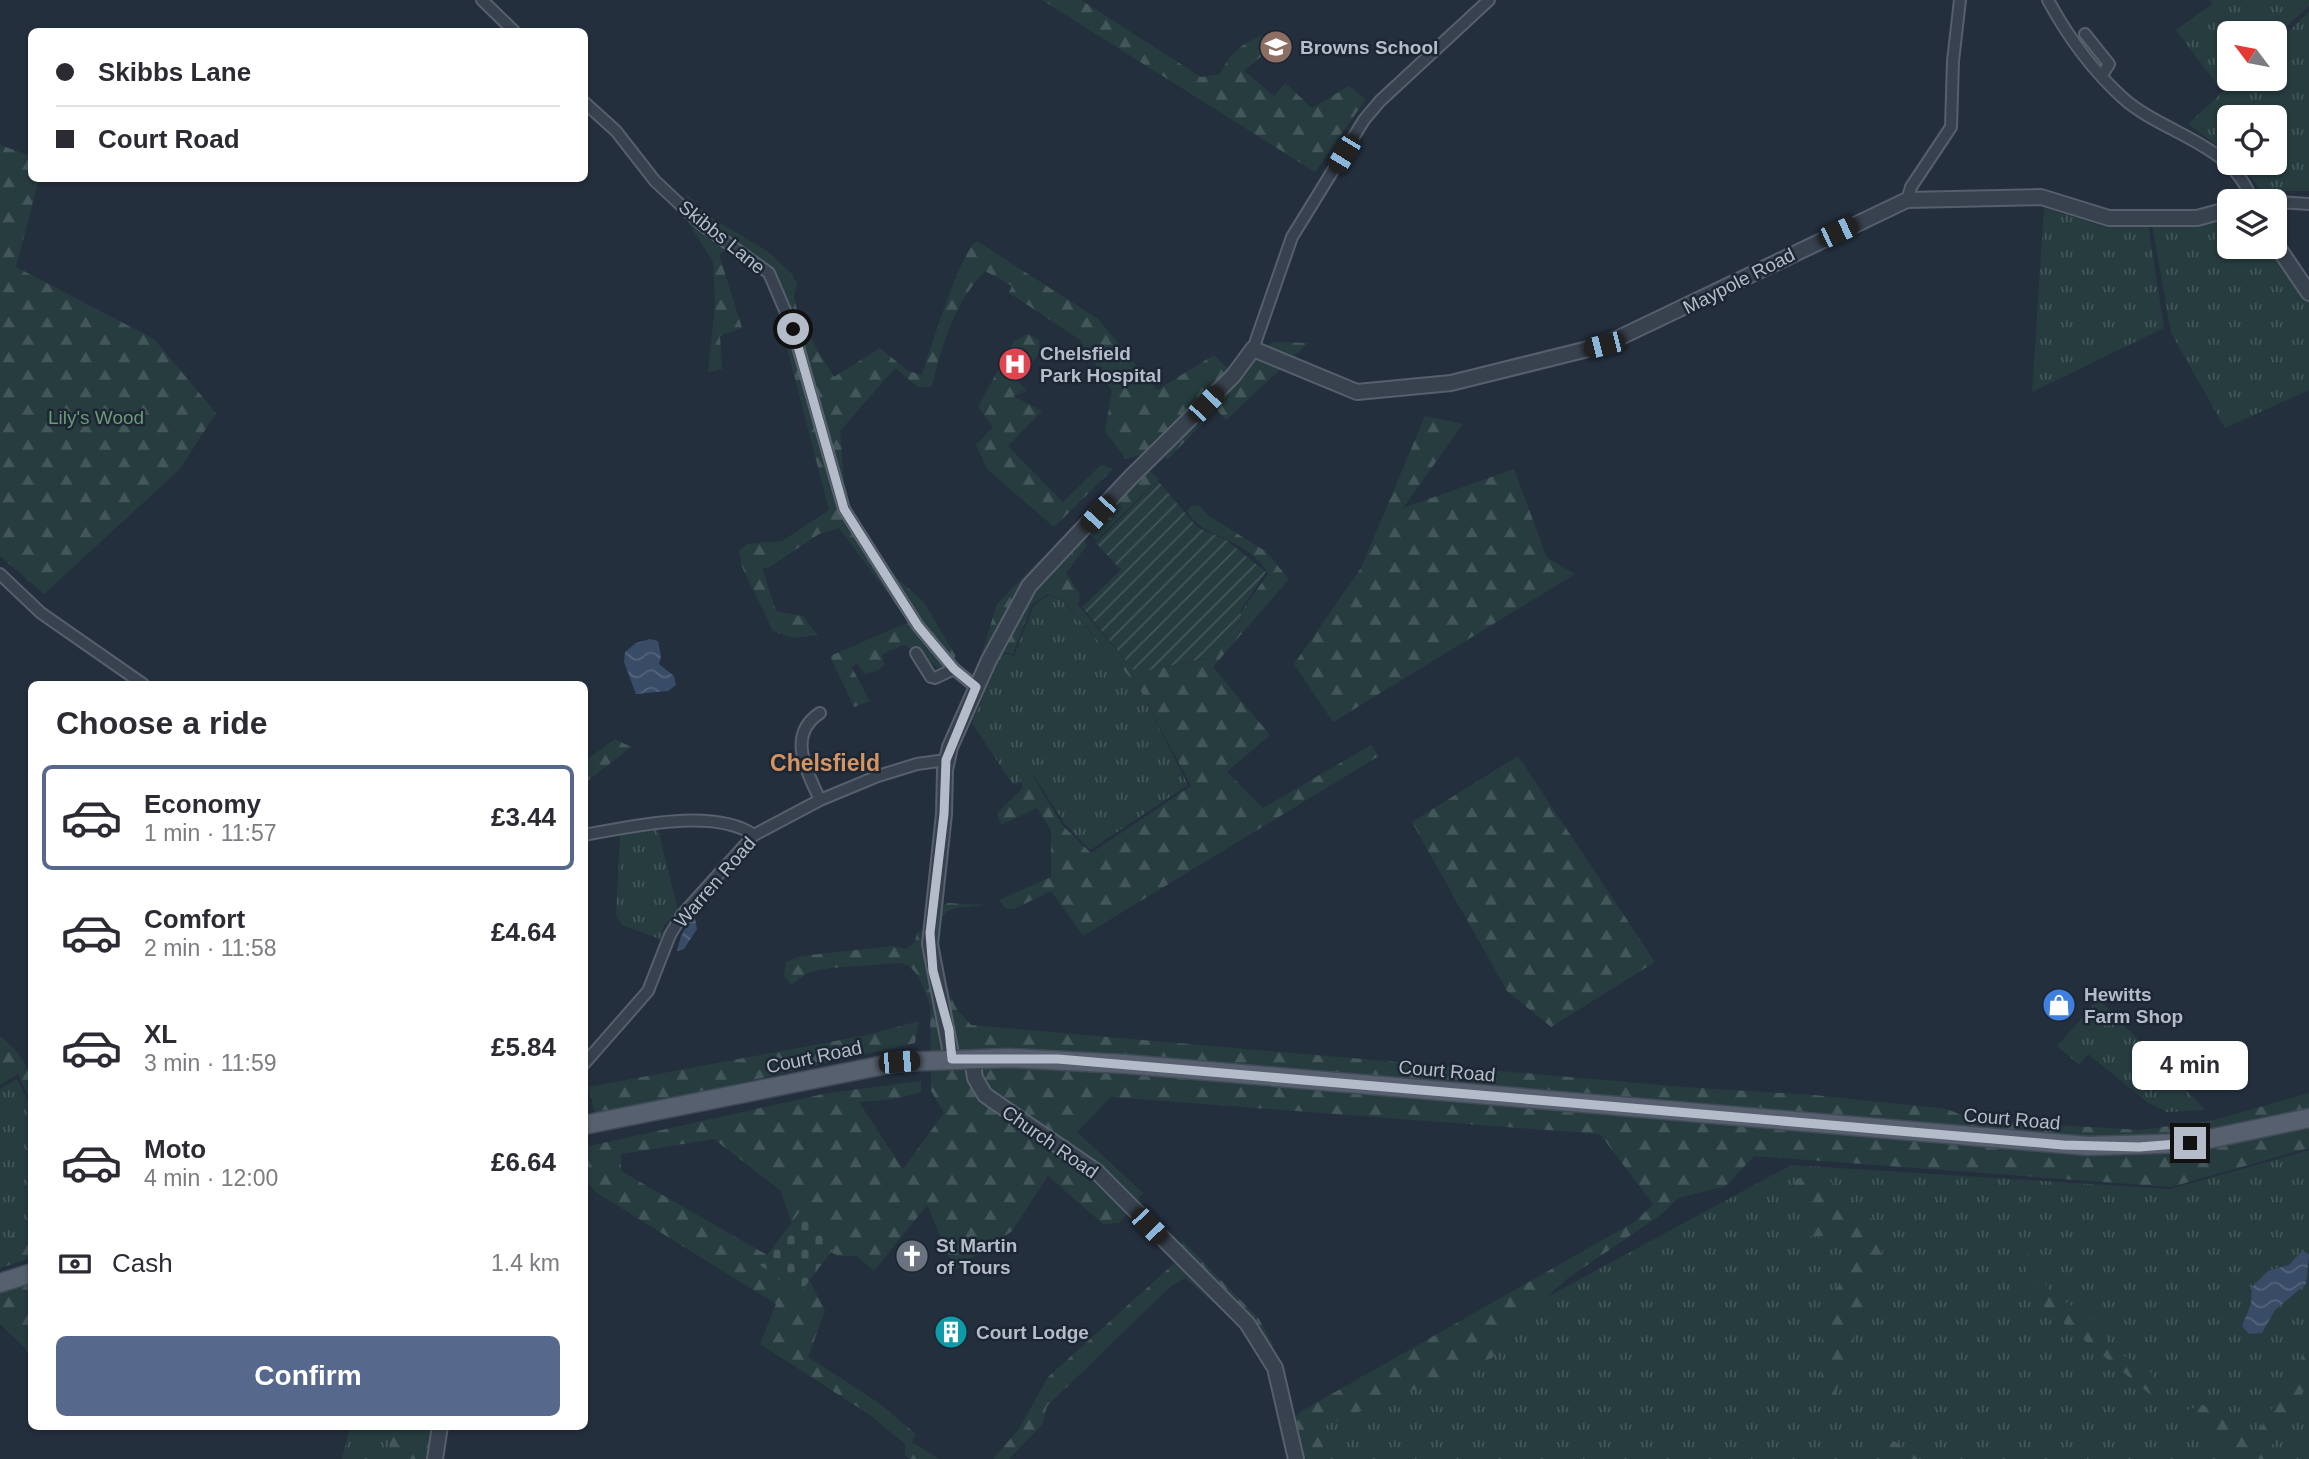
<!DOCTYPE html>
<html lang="en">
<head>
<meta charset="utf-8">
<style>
  :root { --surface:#fff; --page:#f7f7f7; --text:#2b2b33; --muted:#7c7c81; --line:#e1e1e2; --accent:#56698c }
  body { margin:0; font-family:Arial,sans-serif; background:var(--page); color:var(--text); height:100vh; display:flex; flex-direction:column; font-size:26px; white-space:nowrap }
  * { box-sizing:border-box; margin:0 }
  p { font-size:23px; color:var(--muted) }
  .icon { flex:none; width:38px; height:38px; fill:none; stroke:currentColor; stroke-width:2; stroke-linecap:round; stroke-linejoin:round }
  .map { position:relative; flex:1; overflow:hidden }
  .side { position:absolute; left:28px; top:681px; width:560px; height:749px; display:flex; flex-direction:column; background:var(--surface); border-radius:10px; box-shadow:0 2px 5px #0004 }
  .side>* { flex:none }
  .banner { position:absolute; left:28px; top:28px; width:560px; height:154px; border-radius:10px; box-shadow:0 2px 5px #0004; display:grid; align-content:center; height:154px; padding:0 28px; background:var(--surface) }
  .needle { width:46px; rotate:302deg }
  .buttons { position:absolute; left:2217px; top:21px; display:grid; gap:14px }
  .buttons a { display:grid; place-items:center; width:70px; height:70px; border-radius:10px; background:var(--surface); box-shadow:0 2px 5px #0004; font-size:35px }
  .end { position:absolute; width:32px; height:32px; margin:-16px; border:9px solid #b4bcc9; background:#111; box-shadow:0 0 0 4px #111 }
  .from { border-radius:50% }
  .bubble { position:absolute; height:49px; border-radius:10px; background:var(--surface); box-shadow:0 2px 5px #0004; font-size:23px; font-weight:800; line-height:49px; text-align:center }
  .car { position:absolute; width:21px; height:42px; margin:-21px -10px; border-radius:9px; box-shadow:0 0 5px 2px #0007; background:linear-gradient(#222 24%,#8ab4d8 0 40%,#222 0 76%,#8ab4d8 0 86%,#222 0) }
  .banner b { display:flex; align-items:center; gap:24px; height:66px; font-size:26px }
  .banner b+b { border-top:2px solid var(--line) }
  .banner i { width:18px; height:18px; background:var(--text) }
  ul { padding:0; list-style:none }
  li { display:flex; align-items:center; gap:21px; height:105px; margin:0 14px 10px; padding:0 14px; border:4px solid transparent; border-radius:10px }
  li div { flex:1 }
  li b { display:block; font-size:26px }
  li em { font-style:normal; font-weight:800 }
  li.selected { border-color:var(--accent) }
  li>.icon { width:63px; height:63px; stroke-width:1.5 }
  h2 { padding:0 28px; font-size:32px; line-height:84px }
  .pay { display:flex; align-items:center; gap:18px; height:77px; padding:0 28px; font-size:26px }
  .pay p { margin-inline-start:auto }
  .action { display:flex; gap:14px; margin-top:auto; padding:14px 28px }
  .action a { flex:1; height:80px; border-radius:10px; background:var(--accent); color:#fff; font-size:28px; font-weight:800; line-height:80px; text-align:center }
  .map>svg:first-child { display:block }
</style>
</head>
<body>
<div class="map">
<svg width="2309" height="1459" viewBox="0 0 2309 1459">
  <defs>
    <pattern id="grass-tufts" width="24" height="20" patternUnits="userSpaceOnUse" patternTransform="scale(1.75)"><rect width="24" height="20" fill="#263c3f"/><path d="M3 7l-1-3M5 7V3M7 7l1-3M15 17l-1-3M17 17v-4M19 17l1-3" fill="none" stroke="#435659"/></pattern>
    <pattern id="forest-firs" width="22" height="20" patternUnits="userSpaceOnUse" patternTransform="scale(1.75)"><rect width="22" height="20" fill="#263c3f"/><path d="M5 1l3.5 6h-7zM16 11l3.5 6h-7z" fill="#435659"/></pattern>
    <pattern id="cemetery-stones" width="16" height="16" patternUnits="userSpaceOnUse" patternTransform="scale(1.75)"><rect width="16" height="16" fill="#263c3f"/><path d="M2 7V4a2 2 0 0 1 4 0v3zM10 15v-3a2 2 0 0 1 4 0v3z" fill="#435659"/></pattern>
    <pattern id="garden-furrows" width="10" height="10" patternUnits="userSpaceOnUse" patternTransform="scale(1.75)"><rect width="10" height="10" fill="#263c3f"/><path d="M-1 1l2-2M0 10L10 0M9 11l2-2" fill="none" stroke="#435659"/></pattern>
    <pattern id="water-waves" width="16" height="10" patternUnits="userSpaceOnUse" patternTransform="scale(1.75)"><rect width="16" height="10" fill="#394c67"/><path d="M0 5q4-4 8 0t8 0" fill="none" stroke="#53647b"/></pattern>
  </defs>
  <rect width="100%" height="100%" fill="#242f3e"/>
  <!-- grass -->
  <path fill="url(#grass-tufts)" d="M2211 0H2309V6L2275 37V33H2230L2229 78 2219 87 2176 30 2212 4Z
    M2309 12V191H2261L2241 163H2275V117H2230L2229 154 2188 124 2237 79H2275V44Z
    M2044 208 2105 227 2148 224 2164 328 2032 392Z
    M2229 218 2230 247H2271L2281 257 2309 302V390L2225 428 2171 333 2152 224H2196Z
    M1049 595 1061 599 1139 688 1188 785 1090 850 1065 824 1034 776 1013 785 972 723 1002 653 1014 656 1034 605Z
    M658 829 678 911 664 926 660 939 622 925 616 915 620 835Z
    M2099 999 2205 1110 2167 1112 2147 1102 2088 1054 2079 1065 2057 1046Z
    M17 1079 32 1109 31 1231 0 1241V1089Z
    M2309 1150V1459H1315L1307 1427 1791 1165 2170 1189Z
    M350 1426H437L432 1459H342Z"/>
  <!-- forest -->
  <path fill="url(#forest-firs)" d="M1042 0H1081L1201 77 1220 74C1230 53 1242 42 1265 35L1271 48 1244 71 1274 96 1285 83 1312 108 1349 86 1366 99 1315 172Z
    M0 145 31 156 32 178 39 179 16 267 154 339 216 413 180 469 44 594 0 556Z
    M687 194 707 215 767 251 792 274 797 284 794 296 799 319 834 377 880 348 908 371 922 375C930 351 960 251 977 241L1098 319 1157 390 1214 355 1230 371 1273 342 1308 343 1226 420 1216 409 1168 459 1156 450 1126 459 1105 431 1112 391 1079 339 1009 293 1012 286 985 271C955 302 941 346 932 387H918L895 368 840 431 847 520 901 582 923 601 956 656 942 672 918 651 903 645 882 654 884 665 877 671 865 674 857 663 852 668 870 701 854 707 830 656 909 622 839 528 819 534 768 568H762L776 611 803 616 817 635 793 638 773 631 742 567 739 550 748 544 782 541 829 510 786 344 782 310 761 274 729 249 719 254 742 328 720 336 722 369 708 372 715 305 713 262 688 222Z
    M2263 247H2275L2295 288 2274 274 2271 262 2263 259Z
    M1028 334 1039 340 1040 353 1032 362 1021 357 1013 376 1027 391 1013 396 1042 411 1008 446 1063 502 1101 465 1113 469 1054 527 987 469 976 445 993 427 978 407 1014 341Z
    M1425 416 1463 424 1403 508 1514 469 1547 558 1575 574 1333 722 1294 664 1361 568Z
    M1149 470 1159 479 1096 540 1089 533Z
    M1192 505 1200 506 1209 516 1265 551 1289 579 1213 667 1270 735 1227 772 1263 808 1371 745 1379 756 1083 936 1051 891 1014 909 1005 908 999 900 1051 877V830L1037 808 1001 825 997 813 1023 788 1018 770 1023 767 1028 776 1032 775 1063 826 1091 853 1191 786 1139 688 1062 599 1048 594 1032 604 1013 654 1002 652 981 656 997 604 1073 526 1087 545 1066 573 1080 594 1078 605 1136 673 1206 659 1243 618 1241 612 1268 574C1251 539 1199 537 1187 511Z
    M615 739 631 747 585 783V761Z
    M1518 756 1655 962 1551 1027 1507 991 1412 822Z
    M948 903 985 905C974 907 957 906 948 911 927 924 946 992 957 1009 961 1015 967 1020 971 1025L1684 1087 1814 1095 1947 1109 1973 1120 2140 1130 2214 1120 2309 1093V1148L2171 1187 1754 1156 1726 1186 1678 1198 1662 1214 1568 1278 1512 1328 1492 1358 1321 1427 1324 1459H1302L1290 1422 1300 1412 1636 1221 1653 1204 1600 1134 1111 1097 1077 1132 1143 1193 1119 1223 1103 1224 1048 1176 1012 1231 955 1270 927 1205 874 1271 857 1256H838L794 1230 781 1191 714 1139 621 1154V1171L809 1279 825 1311 808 1357 876 1401 916 1434 912 1442 939 1459H910L905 1455V1444L870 1415 760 1344 776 1304 597 1193 585 1180V1147L828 1093 921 1081V1092L894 1099 859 1102 903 1169 944 1113 931 1091 930 1005 918 975 909 966 900 963 830 968 807 973 791 985 784 975 786 962 801 956 893 946 906 949 915 942 917 933 929 927 936 908Z
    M919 1021 915 1043 595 1116 589 1087 867 1035Z
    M0 1036C26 1059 32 1068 31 1103L18 1074 0 1085Z
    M1818 1170 1888 1234 1835 1396 1823 1394C1815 1331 1829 1310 1851 1254L1841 1236H1809L1803 1210 1789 1189 1797 1179Z
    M31 1229V1258L0 1268V1240Z
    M1182 1240 1259 1319 1274 1346 1261 1351 1233 1320 1185 1278 1171 1286 1047 1406 1042 1425 1009 1459H993L1019 1429 1048 1377 1178 1260Z
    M2028 1254 2050 1291 2097 1323 2109 1344 2127 1358 2147 1366 2160 1388 2162 1404 2045 1308 2020 1257Z
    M31 1284 32 1352 30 1353 0 1324V1293Z
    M2309 1347V1381L2264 1459H2238L2180 1412 2203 1405 2256 1436Z
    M355 1426H437L432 1459H394L387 1437 353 1434Z
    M1894 1441 1920 1459H1892L1887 1442Z"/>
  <!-- cemetery -->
  <path fill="url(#cemetery-stones)" d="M801 1210 841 1239 799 1294 760 1265Z"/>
  <!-- garden -->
  <path fill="url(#garden-furrows)" d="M1158 481 1197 527 1226 540 1266 572 1240 611 1242 618 1207 658 1136 673 1082 607 1121 570 1096 543Z"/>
  <!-- water -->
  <path fill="url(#water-waves)" d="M650 639 658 641 661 656 659 664 674 676 676 685 668 691 636 694 624 662 625 652 636 643Z
    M695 918 697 929 684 949 677 951 681 936 691 919Z
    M2306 1252 2309 1255 2306 1284 2275 1310 2262 1333 2249 1334 2242 1326 2251 1304 2252 1287 2268 1271 2289 1265 2300 1253Z"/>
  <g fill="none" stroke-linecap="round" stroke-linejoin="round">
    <defs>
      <path id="minor" d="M482 0 515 32
        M2048 0C2068 37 2092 70 2123 98 2163 134 2234 144 2252 201
        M2085 34 2109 64 2102 75
        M584 102 616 131 655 181 701 224 769 273 793 329 844 509 918 626 954 669 976 687
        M1907 200 1911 187 1951 127 1953 61 1960 0
        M2263 201 2309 204
        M1253 349 1292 237 1364 120 1380 101 1489 0
        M0 574 41 613 143 684
        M916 653 931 677 935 678 954 669
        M820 800C807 771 786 735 820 713
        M584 835C631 827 713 807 754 835
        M584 1064 648 991 670 935 682 915 754 835 820 800 878 776 917 764 946 760"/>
      <path id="tertiary" d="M2275 243 2309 293
        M972 1058 975 1078 985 1095 1097 1172 1247 1323 1275 1368 1296 1459
        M952 1059 930 944 944 814 945 770 950 747 989 660 1029 586 1130 478 1233 376 1253 349 1357 392 1451 383 1604 345 1907 200 2041 197 2109 218H2197L2230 209
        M435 1459 440 1426"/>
      <path id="primary" d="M584 1125 899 1062 1009 1058 1125 1064 2088 1146 2190 1143 2309 1118
        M0 1283 32 1273"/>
    </defs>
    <!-- minor casing -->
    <use href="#minor" stroke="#565f6c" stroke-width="14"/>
    <!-- tertiary casing -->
    <use href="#tertiary" stroke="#565f6c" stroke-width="18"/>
    <!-- primary casing -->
    <use href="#primary" stroke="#414a57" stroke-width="21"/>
    <!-- minor -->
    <use href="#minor" stroke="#38414e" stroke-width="10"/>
    <!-- tertiary -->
    <use href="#tertiary" stroke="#38414e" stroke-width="14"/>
    <!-- primary -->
    <use href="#primary" stroke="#56606e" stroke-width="18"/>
  </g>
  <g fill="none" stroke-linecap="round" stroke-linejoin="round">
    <!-- route -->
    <path stroke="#b4bcc9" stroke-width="9" d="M793 329 844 509 918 626 954 669 976 687 946 760 944 814 930 933 933 971 949 1030 952 1059H1058L2063 1145 2139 1147 2190 1143"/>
  </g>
  <!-- icons -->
  <defs>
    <symbol id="school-disc" viewBox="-11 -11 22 22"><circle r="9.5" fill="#8d6e63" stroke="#1d2633"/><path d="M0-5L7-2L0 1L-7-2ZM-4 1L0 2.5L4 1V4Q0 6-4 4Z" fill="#fff"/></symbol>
    <symbol id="hospital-disc" viewBox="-11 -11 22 22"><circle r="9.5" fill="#e0444e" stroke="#1d2633"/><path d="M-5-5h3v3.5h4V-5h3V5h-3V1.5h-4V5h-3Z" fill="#fff"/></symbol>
    <symbol id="shop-disc" viewBox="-11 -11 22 22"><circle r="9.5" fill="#3f7fe0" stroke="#1d2633"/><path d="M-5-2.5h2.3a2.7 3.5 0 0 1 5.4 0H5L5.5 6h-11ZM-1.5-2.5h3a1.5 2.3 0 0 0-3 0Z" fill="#fff"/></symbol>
    <symbol id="church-disc" viewBox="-11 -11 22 22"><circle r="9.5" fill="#6b7280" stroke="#1d2633"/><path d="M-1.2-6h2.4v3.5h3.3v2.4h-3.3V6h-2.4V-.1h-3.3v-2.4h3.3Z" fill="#fff"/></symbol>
    <symbol id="building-disc" viewBox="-11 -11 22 22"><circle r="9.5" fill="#0f9aa8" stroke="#1d2633"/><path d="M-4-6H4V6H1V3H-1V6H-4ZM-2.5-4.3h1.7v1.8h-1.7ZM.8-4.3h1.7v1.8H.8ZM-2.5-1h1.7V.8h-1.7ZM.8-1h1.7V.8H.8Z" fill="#fff"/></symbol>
  </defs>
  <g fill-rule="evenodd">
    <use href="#school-disc" x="1257" y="28" width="38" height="38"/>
    <use href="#hospital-disc" x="996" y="345" width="38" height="38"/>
    <use href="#shop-disc" x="2040" y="986" width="38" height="38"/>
    <use href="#church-disc" x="893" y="1237" width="38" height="38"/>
    <use href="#building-disc" x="932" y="1313" width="38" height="38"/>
  </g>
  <g text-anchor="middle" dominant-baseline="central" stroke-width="5" stroke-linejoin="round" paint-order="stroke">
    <!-- poi labels -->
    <g font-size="19" font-weight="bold" fill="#b4bcc9" stroke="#1d2633" text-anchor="start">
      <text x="1300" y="47">Browns School</text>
      <text x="1040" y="353">Chelsfield<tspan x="1040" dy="22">Park Hospital</tspan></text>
      <text x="2084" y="994">Hewitts<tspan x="2084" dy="22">Farm Shop</tspan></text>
      <text x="936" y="1245">St Martin<tspan x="936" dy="22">of Tours</tspan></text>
      <text x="976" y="1332">Court Lodge</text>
    </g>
    <!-- street labels -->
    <g font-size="19" fill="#b4bcc9" stroke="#1d2633">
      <text transform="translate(722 237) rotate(39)">Skibbs Lane</text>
      <text transform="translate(1739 281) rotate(-27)">Maypole Road</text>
      <text transform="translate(715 882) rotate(-49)">Warren Road</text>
      <text transform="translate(814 1057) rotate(-12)">Court Road</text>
      <text transform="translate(1447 1071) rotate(5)">Court Road</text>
      <text transform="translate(2012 1119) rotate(5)">Court Road</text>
      <text transform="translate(1050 1142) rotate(35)">Church Road</text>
    </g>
    <!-- park labels -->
    <g font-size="19" fill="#6b9a76" stroke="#1d2633">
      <text x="96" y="417">Lily's Wood</text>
    </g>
    <!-- quarter labels -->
    <g font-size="23" font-weight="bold" fill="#d59563" stroke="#1d2633">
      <text x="825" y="763">Chelsfield</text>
    </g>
  </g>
</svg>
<div class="buttons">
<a><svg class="needle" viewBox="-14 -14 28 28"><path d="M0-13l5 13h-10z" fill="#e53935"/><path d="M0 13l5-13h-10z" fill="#7c7c81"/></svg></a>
<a><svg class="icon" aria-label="locate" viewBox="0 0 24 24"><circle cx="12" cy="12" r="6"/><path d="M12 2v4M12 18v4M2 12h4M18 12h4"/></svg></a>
<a><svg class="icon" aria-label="layers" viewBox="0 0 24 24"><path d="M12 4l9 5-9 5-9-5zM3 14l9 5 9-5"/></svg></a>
</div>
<i class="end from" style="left:793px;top:329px"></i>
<i class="end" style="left:2190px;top:1143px"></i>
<div class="bubble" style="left:2132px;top:1041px;width:116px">4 min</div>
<i class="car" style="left:1344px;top:154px;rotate:211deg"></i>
<i class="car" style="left:1838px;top:232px;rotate:65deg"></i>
<i class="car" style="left:1604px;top:345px;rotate:256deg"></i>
<i class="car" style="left:1206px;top:404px;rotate:44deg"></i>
<i class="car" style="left:1098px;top:514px;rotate:222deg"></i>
<i class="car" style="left:899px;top:1062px;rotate:85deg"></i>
<i class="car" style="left:1149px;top:1226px;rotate:136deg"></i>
<div class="banner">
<b><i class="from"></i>Skibbs Lane</b>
<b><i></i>Court Road</b>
</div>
<section class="side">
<h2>Choose a ride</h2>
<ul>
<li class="selected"><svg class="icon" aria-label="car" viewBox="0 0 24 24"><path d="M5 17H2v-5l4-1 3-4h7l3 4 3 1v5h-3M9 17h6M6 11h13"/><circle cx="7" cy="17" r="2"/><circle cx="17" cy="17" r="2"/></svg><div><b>Economy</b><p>1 min · 11:57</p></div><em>£3.44</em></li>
<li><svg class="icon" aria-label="car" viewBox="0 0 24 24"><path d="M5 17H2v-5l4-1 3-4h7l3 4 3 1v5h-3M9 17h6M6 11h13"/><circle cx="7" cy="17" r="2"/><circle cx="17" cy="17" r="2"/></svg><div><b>Comfort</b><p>2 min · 11:58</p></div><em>£4.64</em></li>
<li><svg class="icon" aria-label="car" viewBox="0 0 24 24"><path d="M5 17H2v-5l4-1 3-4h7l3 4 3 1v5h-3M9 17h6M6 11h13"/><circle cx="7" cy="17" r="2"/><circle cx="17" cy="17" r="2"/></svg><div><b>XL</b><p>3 min · 11:59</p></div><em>£5.84</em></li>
<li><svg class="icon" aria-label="car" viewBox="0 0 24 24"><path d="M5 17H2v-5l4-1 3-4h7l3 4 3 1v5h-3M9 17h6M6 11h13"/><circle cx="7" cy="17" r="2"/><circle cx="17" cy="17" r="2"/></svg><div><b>Moto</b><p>4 min · 12:00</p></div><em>£6.64</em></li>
</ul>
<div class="pay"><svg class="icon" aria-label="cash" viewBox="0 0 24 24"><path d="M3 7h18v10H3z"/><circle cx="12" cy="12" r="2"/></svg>Cash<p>1.4 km</p></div>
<div class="action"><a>Confirm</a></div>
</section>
</div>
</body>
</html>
